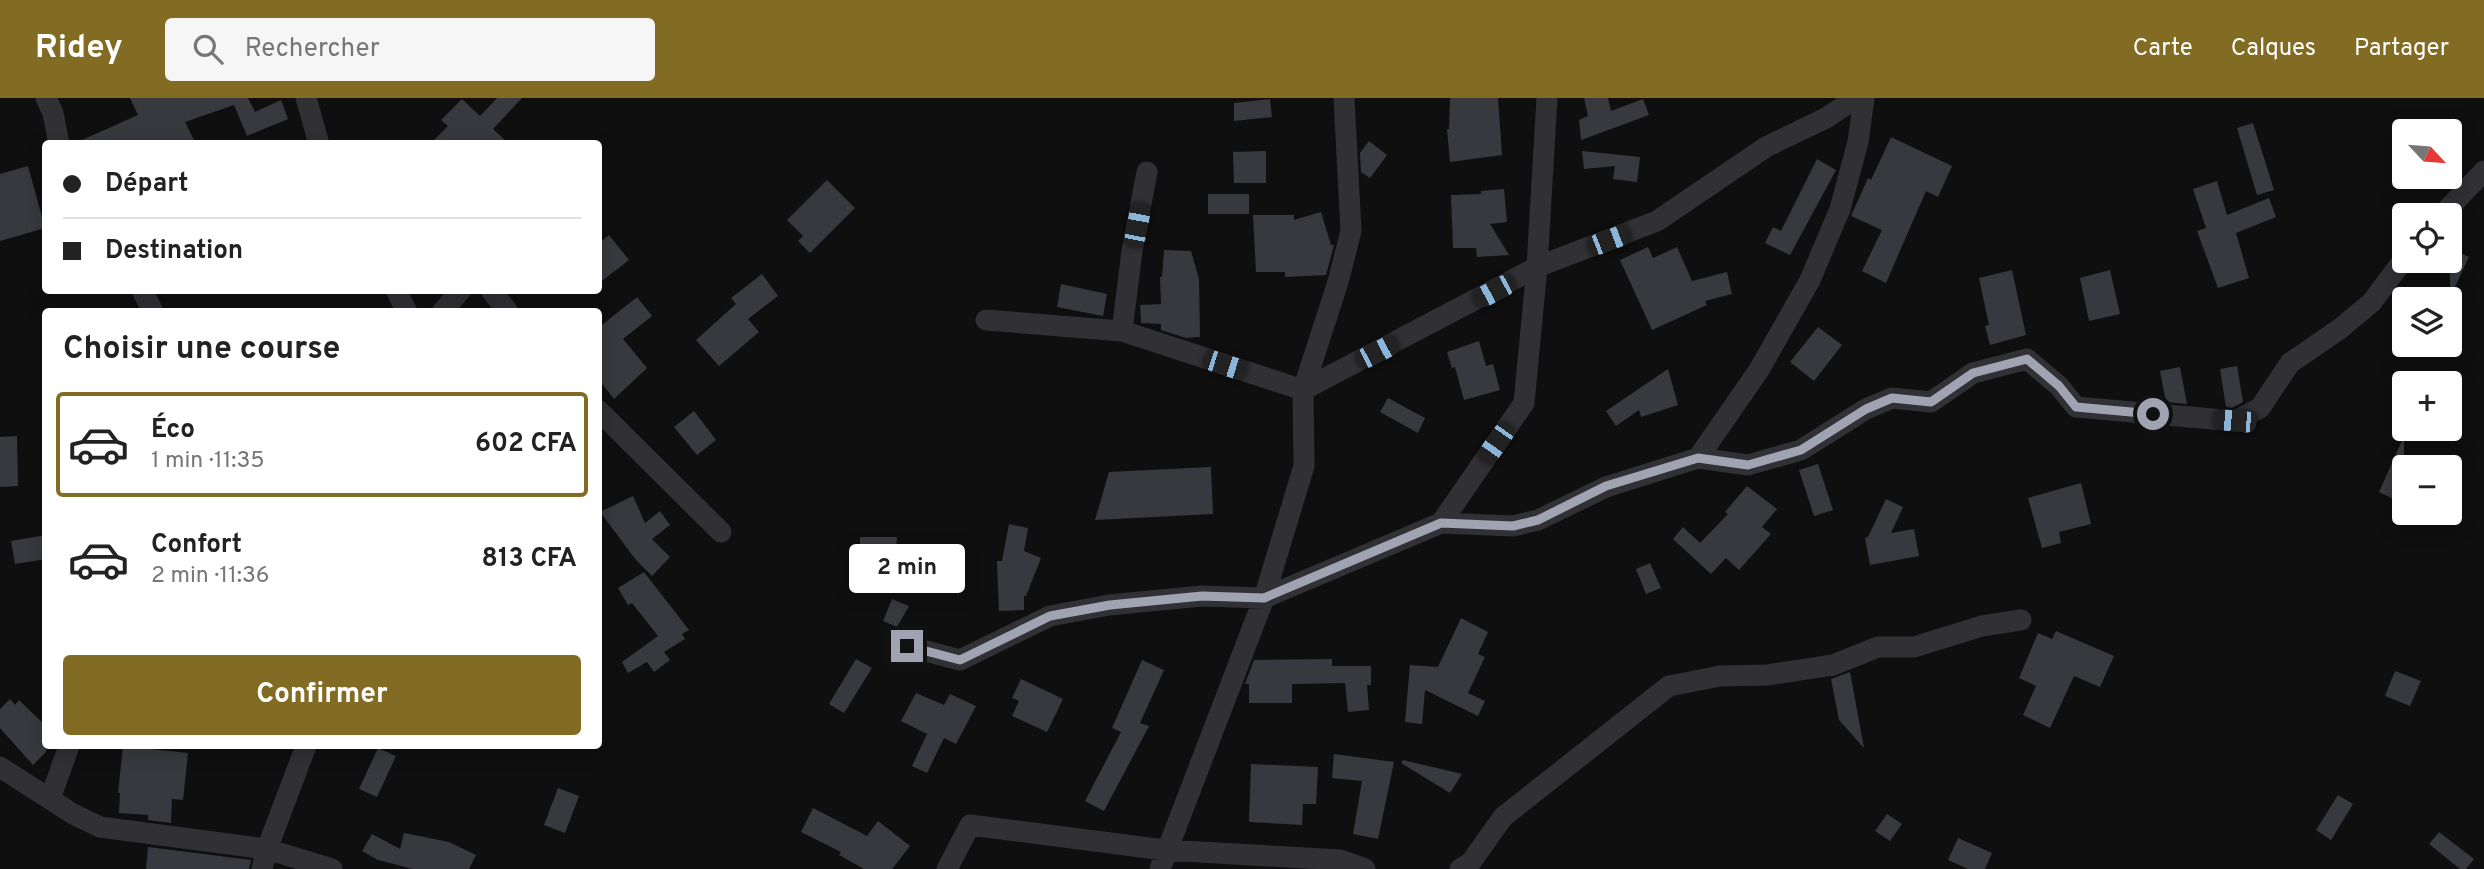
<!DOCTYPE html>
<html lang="fr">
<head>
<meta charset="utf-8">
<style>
  :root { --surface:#fff; --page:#f6f6f6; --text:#222; --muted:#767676; --line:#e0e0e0; --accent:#826b22 }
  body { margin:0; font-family:Overpass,sans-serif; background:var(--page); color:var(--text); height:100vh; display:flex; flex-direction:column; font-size:26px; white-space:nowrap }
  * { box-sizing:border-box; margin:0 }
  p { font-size:23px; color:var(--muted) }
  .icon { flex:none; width:38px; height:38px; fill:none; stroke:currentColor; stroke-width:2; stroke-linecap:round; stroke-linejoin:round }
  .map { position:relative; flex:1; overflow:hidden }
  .details { position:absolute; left:42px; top:210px; width:560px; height:441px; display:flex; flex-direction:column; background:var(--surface); border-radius:7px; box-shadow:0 4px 18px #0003 }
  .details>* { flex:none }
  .banner { position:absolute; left:42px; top:42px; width:560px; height:154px; border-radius:7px; box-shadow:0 4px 18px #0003; display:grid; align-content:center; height:154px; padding:0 21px; background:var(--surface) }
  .needle { width:46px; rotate:116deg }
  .tools { position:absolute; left:2392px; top:21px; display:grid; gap:14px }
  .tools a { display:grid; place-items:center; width:70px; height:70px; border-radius:7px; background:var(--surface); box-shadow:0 4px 18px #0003; font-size:35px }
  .end { position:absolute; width:32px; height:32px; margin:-16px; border:9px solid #9fa3b2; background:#111; box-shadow:0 0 0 4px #111 }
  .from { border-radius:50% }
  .bubble { position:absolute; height:49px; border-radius:7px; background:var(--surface); box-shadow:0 4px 18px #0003; font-size:23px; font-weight:700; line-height:49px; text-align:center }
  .car { position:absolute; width:21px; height:42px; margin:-21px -10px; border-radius:9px; box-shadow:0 0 5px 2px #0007; background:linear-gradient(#222 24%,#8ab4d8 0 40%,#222 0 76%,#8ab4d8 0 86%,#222 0) }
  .banner b { display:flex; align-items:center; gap:24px; height:66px; font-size:26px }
  .banner b+b { border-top:2px solid var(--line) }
  .banner i { width:18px; height:18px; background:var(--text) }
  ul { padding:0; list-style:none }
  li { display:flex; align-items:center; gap:21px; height:105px; margin:0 14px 10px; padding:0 7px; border:4px solid transparent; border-radius:7px }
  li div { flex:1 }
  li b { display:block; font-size:26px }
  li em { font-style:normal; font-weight:700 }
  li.active { border-color:var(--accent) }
  li>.icon { width:63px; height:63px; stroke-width:1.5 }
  h2 { padding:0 21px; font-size:32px; line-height:84px }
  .action { display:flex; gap:14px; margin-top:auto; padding:14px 21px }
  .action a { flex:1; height:80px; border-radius:7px; background:var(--accent); color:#fff; font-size:28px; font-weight:700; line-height:80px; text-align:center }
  header { display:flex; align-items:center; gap:42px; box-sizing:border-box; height:98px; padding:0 35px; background:var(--accent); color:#fff }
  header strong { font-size:33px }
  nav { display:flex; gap:38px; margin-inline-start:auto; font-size:24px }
  .search { width:490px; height:63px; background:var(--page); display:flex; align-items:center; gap:18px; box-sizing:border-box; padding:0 24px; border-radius:7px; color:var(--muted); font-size:26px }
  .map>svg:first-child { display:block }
</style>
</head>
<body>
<header>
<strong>Ridey</strong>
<div class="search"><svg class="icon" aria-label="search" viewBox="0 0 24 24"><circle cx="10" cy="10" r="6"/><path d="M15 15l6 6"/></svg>Rechercher</div>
<nav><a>Carte</a><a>Calques</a><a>Partager</a></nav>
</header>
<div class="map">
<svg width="2484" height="771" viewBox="0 0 2484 771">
  <rect width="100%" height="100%" fill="#0f0f10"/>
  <!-- building -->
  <path fill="#38393e" d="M130 0H248L255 14 281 2 288 21 247 38 234 7 185 24 196 46H73L138 17Z
    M497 0H522L493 31 509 46H430L448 28 441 22 462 1 480 18Z
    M1450 0H1498L1502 57 1450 64 1447 31H1449Z
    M1584 0H1608L1611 13 1643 1 1649 17 1581 42 1579 22 1588 18Z
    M1270 1 1272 19 1234 23V5Z
    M2253 25 2274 92 2257 97 2237 30Z
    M1891 39 1952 68 1938 99 1926 93 1886 185 1862 173 1882 132 1851 118 1868 80 1871 82Z
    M1369 43 1387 57 1370 80 1361 74 1360 55Z
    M1266 53V85H1234L1233 54Z
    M1582 53 1640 59 1637 84 1613 81 1615 68 1584 71Z
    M1817 61 1836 72 1790 157 1765 145 1773 129 1781 133Z
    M28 68 45 130 0 143V76Z
    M827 82 855 110 810 155 798 143 803 138 787 122Z
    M2217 83 2227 117 2269 100 2276 119 2236 135 2249 180 2218 190 2197 133 2206 130 2193 91Z
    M1504 91 1507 124 1490 126 1509 157 1477 159 1476 150H1453L1451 97 1481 96V93Z
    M1208 96H1249V116H1208Z
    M1321 114 1331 147H1334L1326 177 1285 179V174H1256L1253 117H1294V122Z
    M609 137 629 162 598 186V146Z
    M1648 149 1653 160 1677 149 1692 183 1727 174 1732 196 1705 203 1707 207 1652 232 1620 162Z
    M2450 150 2469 159 2450 199Z
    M1164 152 1191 153 1199 181 1200 239 1186 240 1161 232V226L1141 225 1140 207 1161 206 1160 179H1162Z
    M2012 172 2026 237 1990 247 1985 228 1989 227 1979 180Z
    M2110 172 2120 216 2089 223 2080 180Z
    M762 176 778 198 748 221 759 234 719 268 696 242 736 206 731 200Z
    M1061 186 1107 196 1103 218 1057 209Z
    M637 199 652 218 623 241 647 270 614 301 598 281V230Z
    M1818 229 1842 247 1814 283 1790 264Z
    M1479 243 1486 268 1493 266 1500 292 1464 302 1455 269 1452 270 1447 254Z
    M2237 268 2243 304 2232 310 2226 309 2220 271Z
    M2180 269 2187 306 2166 304 2160 273Z
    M1668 271 1678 307 1641 319 1639 312 1616 328 1606 313Z
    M1388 300 1425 320 1418 335 1380 314Z
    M694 313 716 342 697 357 674 329Z
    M17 338 18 388 0 389V339Z
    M2404 338V406L2379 394Z
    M1818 366 1833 412 1814 418 1799 372Z
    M1211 369 1213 416 1095 422 1109 374Z
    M2081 385 2091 426 2059 434 2061 445 2042 450 2028 400Z
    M1747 388 1777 411 1762 429 1771 436 1739 472 1726 460 1711 476 1673 441 1683 429 1700 445 1728 416 1725 414Z
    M633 398 645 425 660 413 670 427 652 441 670 459 652 478 636 462 600 414Z
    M1886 401 1903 409 1891 435 1914 431 1919 458 1870 467 1865 440 1868 439Z
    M1009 426 1028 430 1024 453 1041 460 1026 498H1024V512L999 513 997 463H1002Z
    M46 437V461L15 466 11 443Z
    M860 439H897L895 460 860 462Z
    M1650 465 1661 490 1646 496 1636 471Z
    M644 474 689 532 682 536 685 541 664 554 670 562 654 574 647 564 628 575 622 564 658 538 632 505 628 507 618 490Z
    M892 501 909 508 897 529 883 523Z
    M1461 520 1488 534 1478 556 1485 559 1468 595 1485 603 1478 618 1425 592 1422 626 1405 624 1410 567 1438 569Z
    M2056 533 2114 558 2100 589 2074 578 2050 630 2023 617 2036 588 2019 580 2038 535 2052 541Z
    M856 561 872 570 844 615 829 606Z
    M1332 561V568H1371V587H1367L1369 612 1348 614 1345 585 1292 586V605H1249V586H1245L1254 562Z
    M1142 562 1164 572 1140 625 1149 628 1104 713 1085 703 1121 634 1112 630Z
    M2395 573 2421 583 2410 608 2385 598Z
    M1850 574 1864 650 1839 622 1831 581Z
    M1021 581 1063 601 1047 634 1012 618 1019 603 1012 600Z
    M916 595 944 607 950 596 976 608 956 646 944 640 927 675 912 668 927 636 901 623Z
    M10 601 15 607 19 602 46 628V654L33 667 0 630V611Z
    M123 648 188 655 183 702 172 701 171 725 148 722V717L119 715 120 695H118Z
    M378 650 396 658 377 699 359 691Z
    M1334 656 1394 664 1378 741 1353 736 1362 683 1332 680Z
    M1403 662 1462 676 1450 695 1401 665Z
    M1251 666 1318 669 1316 706H1303L1302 727 1249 724Z
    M558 690 579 698 565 735 544 727Z
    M2338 697 2353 706 2331 742 2316 732Z
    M813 710 867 738 878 723 910 748 892 771H864L839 757 841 754 801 734Z
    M1887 716 1902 726 1890 743 1875 733Z
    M2439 734 2474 761 2466 771H2460L2429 746Z
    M404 735 449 744 476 757 469 771H413L378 762 362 753 372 736 400 751Z
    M1958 740 1992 755 1985 771H1968L1948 762Z
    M148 749 251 762 249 771H146Z"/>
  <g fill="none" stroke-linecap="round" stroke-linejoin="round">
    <!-- minor -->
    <path stroke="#303035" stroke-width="21" d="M46 0 53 15 59 46
      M306 0 319 46
      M2442 117 2484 73
      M142 192 153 214
      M396 192 407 214
      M491 192 508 214
      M442 214 461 192
      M986 222 1122 233 1303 292 1537 169 1657 123 1766 49 1826 20 1856 0
      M1122 233 1132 153 1147 74
      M598 312 721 434
      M1698 360 1748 367 1801 352 1866 311 1892 300 1931 304 1973 275 2027 261 2059 288 2076 309 2235 323 2260 310 2290 265 2341 230 2372 204 2404 161
      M1441 425 1513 428 1538 422 1606 389 1698 360 1759 272 1810 182 1840 111 1858 44 1864 0
      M907 548 960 562 1050 518 1109 507 1202 498 1264 500 1441 425 1524 305 1537 169 1547 0
      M0 669 73 716 100 729 267 751 332 771
      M50 701 69 648
      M262 771 267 751 306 648
      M947 771 970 727 1165 752 1340 762 1365 771
      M1160 771 1264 500 1304 368 1303 292 1338 184 1351 133 1344 0
      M1460 771 1471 764 1503 719 1669 588 1720 578 1767 577 1833 567 1878 549H1914L1982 528 2021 522"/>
  </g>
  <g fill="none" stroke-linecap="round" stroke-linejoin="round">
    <!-- route -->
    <path stroke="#9fa3b2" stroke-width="9" d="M907 548 960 562 1050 518 1110 507 1202 498 1264 500 1441 425 1513 428 1538 422 1606 388 1698 360 1748 367 1801 352 1866 311 1892 300 1931 304 1973 275 2027 261 2059 288 2076 309 2153 316"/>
  </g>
</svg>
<div class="tools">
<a><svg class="needle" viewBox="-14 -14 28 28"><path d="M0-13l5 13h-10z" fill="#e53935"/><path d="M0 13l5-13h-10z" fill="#767676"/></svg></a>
<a><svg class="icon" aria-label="locate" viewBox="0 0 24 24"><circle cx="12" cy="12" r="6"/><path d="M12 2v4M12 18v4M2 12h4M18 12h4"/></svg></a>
<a><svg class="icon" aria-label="layers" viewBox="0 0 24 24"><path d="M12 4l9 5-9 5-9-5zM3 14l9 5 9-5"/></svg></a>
<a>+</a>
<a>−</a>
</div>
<i class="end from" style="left:2153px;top:316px"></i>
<i class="end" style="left:907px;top:548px"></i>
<div class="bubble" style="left:849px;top:446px;width:116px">2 min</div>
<i class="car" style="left:1137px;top:127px;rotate:11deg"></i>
<i class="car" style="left:1609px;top:142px;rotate:69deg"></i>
<i class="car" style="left:1494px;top:193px;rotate:242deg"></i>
<i class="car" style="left:1377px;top:254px;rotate:63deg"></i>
<i class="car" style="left:1225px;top:267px;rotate:108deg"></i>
<i class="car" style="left:2235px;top:323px;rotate:275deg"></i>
<i class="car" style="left:1496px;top:345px;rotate:215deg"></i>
<div class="banner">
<b><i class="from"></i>Départ</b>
<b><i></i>Destination</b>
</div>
<section class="details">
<h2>Choisir une course</h2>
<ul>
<li class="active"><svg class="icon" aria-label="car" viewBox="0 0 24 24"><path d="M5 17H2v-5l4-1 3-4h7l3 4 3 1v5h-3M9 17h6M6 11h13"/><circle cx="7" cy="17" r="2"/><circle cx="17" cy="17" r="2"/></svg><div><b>Éco</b><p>1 min · 11:35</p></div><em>602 CFA</em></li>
<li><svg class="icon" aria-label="car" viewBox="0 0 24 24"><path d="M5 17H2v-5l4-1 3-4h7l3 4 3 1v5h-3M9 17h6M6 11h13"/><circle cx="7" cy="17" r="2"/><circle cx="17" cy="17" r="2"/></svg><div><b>Confort</b><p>2 min · 11:36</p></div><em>813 CFA</em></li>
</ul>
<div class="action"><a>Confirmer</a></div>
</section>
</div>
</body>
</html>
